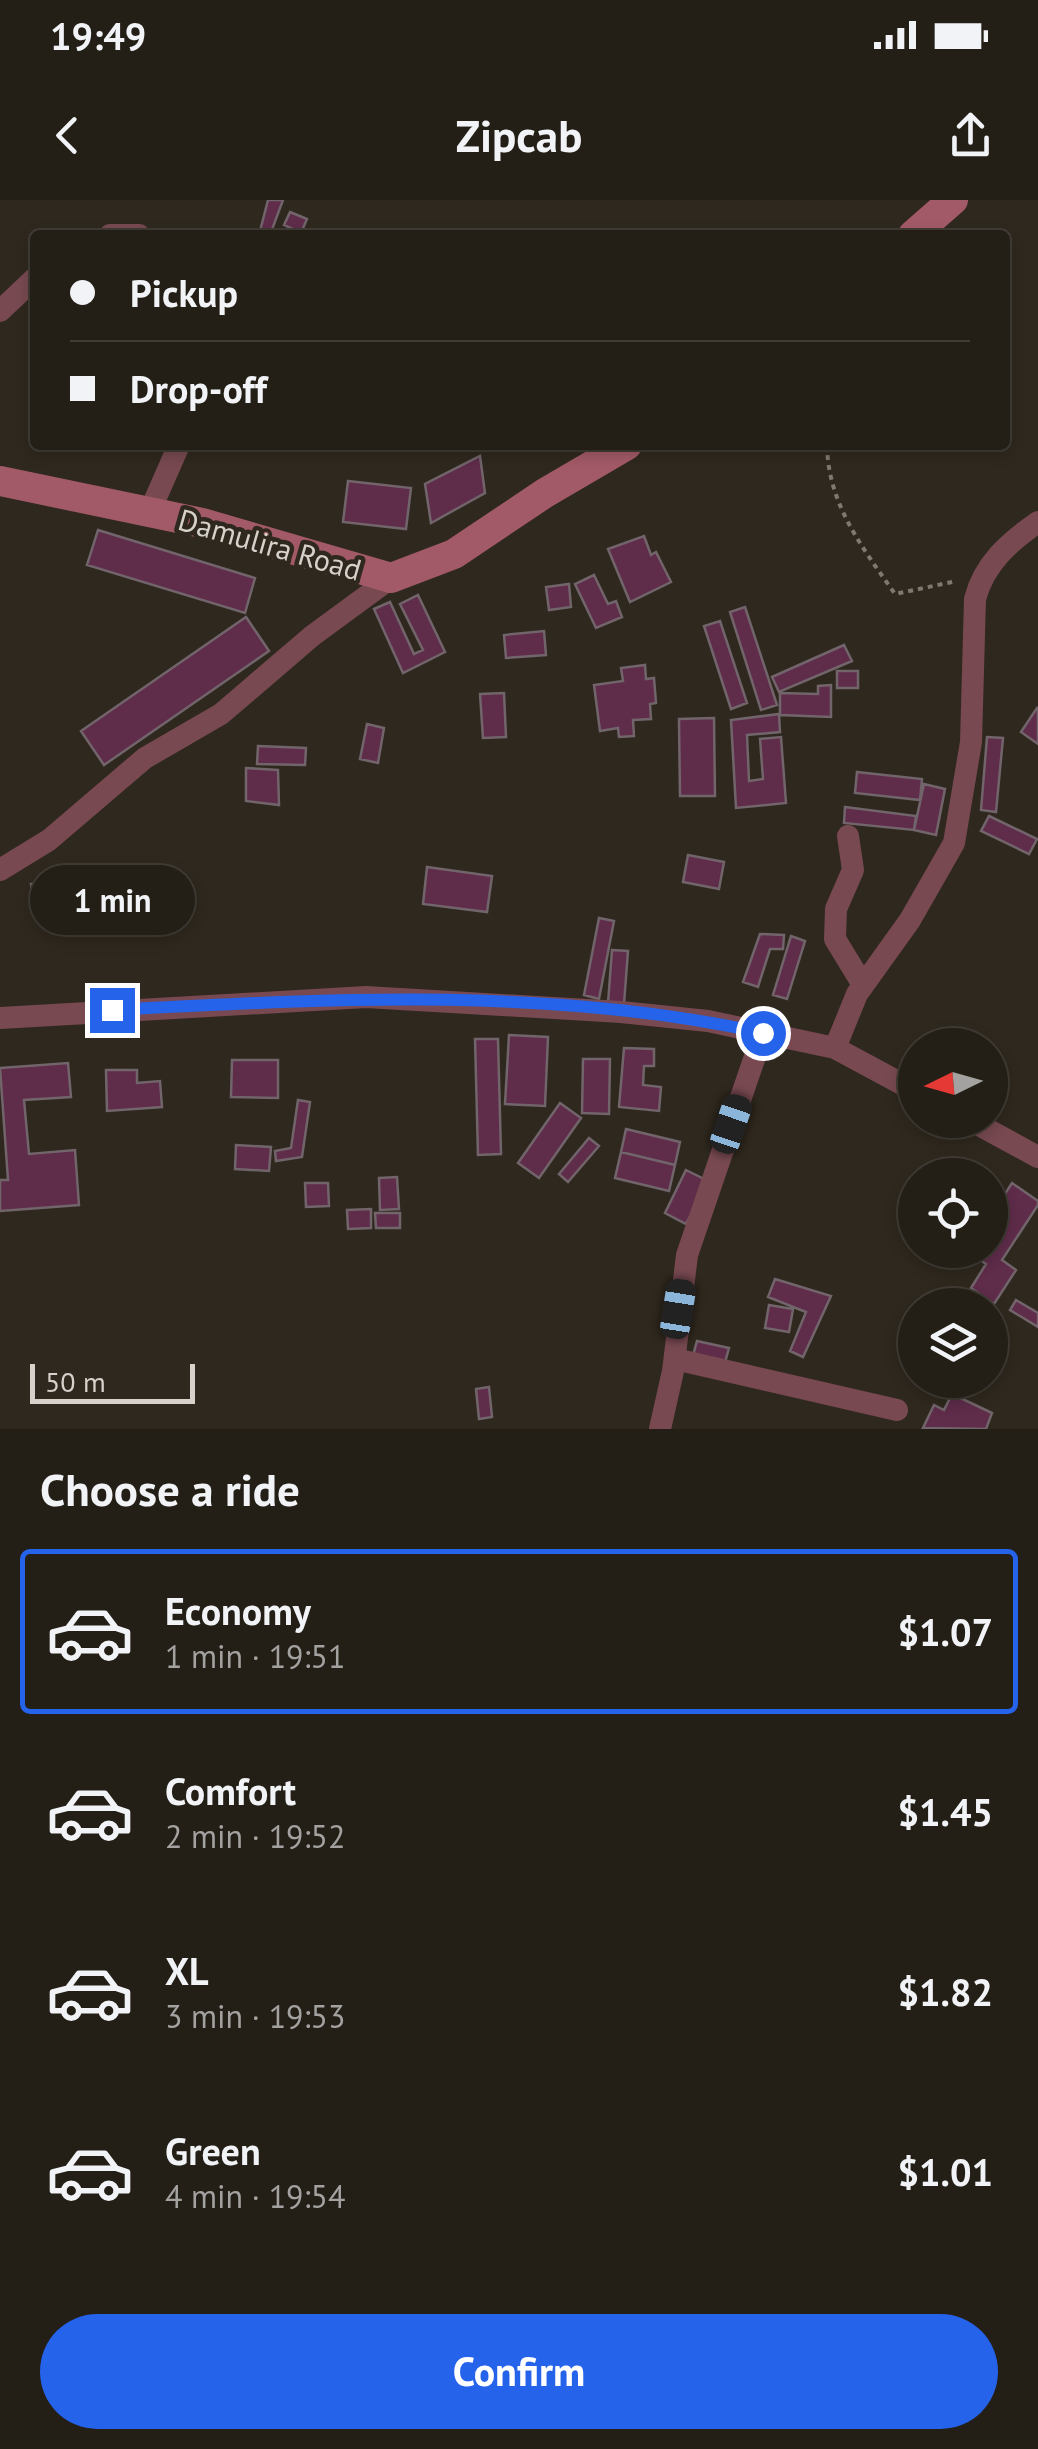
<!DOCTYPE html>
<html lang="en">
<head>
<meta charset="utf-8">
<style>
  :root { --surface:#231e16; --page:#2f2b23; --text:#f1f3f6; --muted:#a3a2a1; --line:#403c35; --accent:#2563eb }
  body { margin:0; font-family:"PT Sans",sans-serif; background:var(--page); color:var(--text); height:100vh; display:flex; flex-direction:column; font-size:38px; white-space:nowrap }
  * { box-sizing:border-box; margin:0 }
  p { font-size:32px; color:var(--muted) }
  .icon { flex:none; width:55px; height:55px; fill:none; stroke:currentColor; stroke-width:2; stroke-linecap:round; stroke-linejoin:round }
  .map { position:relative; height:1229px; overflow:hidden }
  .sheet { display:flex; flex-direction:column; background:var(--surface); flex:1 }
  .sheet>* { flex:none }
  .top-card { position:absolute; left:30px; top:30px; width:980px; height:220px; border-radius:10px; box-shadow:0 5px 15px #0003,0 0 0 2px var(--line); display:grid; align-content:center; height:220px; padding:0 40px; background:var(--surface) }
  .needle { width:65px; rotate:265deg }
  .tools { position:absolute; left:898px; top:828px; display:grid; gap:20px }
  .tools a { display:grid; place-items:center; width:110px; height:110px; border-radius:50%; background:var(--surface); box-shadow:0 5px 15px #0003,0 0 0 2px var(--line); font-size:50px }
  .scale { position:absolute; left:30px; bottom:25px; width:165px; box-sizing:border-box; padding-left:10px; border:5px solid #d6d1cb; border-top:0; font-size:28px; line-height:35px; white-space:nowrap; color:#d6d1cb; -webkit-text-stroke:8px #2f281e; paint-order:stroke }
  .end { position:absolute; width:45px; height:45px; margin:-22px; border:12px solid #2563eb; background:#fff; box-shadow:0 0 0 5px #fff }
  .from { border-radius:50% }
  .bubble { position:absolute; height:70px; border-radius:35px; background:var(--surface); box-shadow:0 5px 15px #0003,0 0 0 2px var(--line); font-size:32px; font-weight:700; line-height:70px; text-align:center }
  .car { position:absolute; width:30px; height:60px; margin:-30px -15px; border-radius:12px; box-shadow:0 0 8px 2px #0007; background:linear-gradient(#222 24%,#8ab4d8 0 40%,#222 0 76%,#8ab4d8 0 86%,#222 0) }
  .top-card b { display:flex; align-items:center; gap:35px; height:95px; font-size:38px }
  .top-card b+b { border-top:2px solid var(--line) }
  .top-card i { width:25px; height:25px; background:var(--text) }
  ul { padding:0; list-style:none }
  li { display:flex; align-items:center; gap:30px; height:165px; margin:0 20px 15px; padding:0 20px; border:5px solid transparent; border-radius:10px }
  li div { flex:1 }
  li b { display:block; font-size:38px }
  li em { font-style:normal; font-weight:700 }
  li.selected { border-color:var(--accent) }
  li>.icon { width:90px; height:90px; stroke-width:1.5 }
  h2 { padding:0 40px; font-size:45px; line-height:120px }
  .cta { display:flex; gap:20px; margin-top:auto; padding:20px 40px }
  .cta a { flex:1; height:115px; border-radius:60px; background:var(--accent); color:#fff; font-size:40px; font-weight:700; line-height:115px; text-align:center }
  .status { display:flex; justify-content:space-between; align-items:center; height:70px; padding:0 50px; background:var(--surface); direction:ltr }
  .status svg { height:28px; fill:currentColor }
  header { display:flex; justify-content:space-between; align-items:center; height:130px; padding:0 40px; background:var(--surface); font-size:45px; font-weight:700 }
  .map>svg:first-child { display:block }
</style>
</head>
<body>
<div class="status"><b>19:49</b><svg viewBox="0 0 49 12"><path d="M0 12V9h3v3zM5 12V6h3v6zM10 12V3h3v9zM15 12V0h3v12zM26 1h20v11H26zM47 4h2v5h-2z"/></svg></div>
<header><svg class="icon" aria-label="back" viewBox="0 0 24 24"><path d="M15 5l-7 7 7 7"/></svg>Zipcab<svg class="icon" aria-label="share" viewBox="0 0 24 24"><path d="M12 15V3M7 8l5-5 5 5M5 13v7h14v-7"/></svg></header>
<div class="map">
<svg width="1038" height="1229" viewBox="0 0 1038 1229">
  <rect width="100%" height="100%" fill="#2f281e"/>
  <!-- building -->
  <path fill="#5f2c4a" stroke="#71646a" stroke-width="2.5" d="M268 0H283L270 35H259Z
    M290 12 307 19 301 33 284 25Z
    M480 256 485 293 431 323 425 284Z
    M348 281 411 288 406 329 343 322Z
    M98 330 255 378 245 413 87 365Z
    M644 336 651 355 656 352 671 382 630 402 608 349Z
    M594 375 608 404 616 401 622 417 596 428 575 384Z
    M569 384 571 407 549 410 546 387Z
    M418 395 445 452 403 473 374 409 390 402 414 454 423 450 400 404Z
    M745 407 777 505 761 510 730 412Z
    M246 417 269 451 104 565 81 531Z
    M720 421 747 503 731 509 704 426Z
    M544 431 546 455 506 458 504 435Z
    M844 445 852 461 779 492 772 477Z
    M645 465 646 479 654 478 656 503 650 504 651 519 633 520 634 536 619 537 618 528 600 531 594 485 623 481 621 468Z
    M837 471H858V488H837Z
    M831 485V517L780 515V493L818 494V486Z
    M504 493 506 537 483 538 480 494Z
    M1037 508 1038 509V544L1021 532Z
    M779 514 780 532 747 535 749 581 763 579 760 539 781 537 786 603 736 608 731 520Z
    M714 518 715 596H680L679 519Z
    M367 524 384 528 378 563 360 559Z
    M987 537 1003 538 996 612 981 610Z
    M258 546 306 548 305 565 257 564Z
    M246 568 278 570 279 605 246 601Z
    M857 572 922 579 920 600 855 593Z
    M924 584 945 589 936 635 914 630Z
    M845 607 916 616 914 630 844 623Z
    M989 616 1037 639 1029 654 981 631Z
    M688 655 724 662 719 689 683 682Z
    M427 667 492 676 487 712 423 704Z
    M80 676 82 692 33 699 31 684Z
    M599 718 614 721 599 799 584 795Z
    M760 734 784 735 783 749H770L758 787 743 782Z
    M791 736 805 741 787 799 773 795Z
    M612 750 628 751 624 804 608 803Z
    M509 835 548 837 545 906 505 904Z
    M475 839H498L501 954 478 955Z
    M624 848 654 849V866H644L643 885 661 887 659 911 619 907Z
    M583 859H610L609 914 582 913Z
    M232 860H278V898L231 897Z
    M68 863 71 897 24 900 29 954 75 950 79 1005 0 1011V980H8L0 868Z
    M106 870H137V883L160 881 162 907 107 911Z
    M298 900 310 902 302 957 276 961 275 951 291 948Z
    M560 903 581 918 539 978 518 963Z
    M626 929 680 942 675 965 621 952Z
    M589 938 599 946 568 982 559 974Z
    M236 945 271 947 269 971 235 969Z
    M621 952 675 965 669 991 615 978Z
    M686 970 708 981 686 1024 665 1013Z
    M397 977 399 1009 380 1010 379 978Z
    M305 983H328L329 1006 306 1007Z
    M1012 983 1038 1001V1005L1002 1060 1016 1070 994 1104 971 1088 986 1064 967 1051 990 1050V1017Z
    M371 1009V1028L348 1029 347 1010Z
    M375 1013H400V1028H376Z
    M775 1079 831 1096 803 1157 790 1151 806 1112 768 1097Z
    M1016 1100 1038 1113V1127L1010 1110Z
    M769 1105 793 1109 789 1132 765 1128Z
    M697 1141 729 1148 724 1166 692 1159Z
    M489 1187 492 1217 479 1219 476 1189Z
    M952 1194 992 1213 986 1229 923 1228 934 1205 944 1210Z"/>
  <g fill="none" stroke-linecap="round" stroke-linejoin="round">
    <!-- path -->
    <path stroke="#7f7971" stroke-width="4" stroke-dasharray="5 5" stroke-linecap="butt" d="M827 245C828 304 862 347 895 394L957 381"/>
    <!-- street -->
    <path stroke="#784951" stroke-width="22" d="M110 35H139
      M0 111 35 78
      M150 311 179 245
      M848 636 853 670 836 709 835 739 863 785
      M0 670 49 640 145 558 221 514 312 436 391 378
      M0 818 366 797 621 812 708 821 835 848 915 891
      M835 848 857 794 910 720 954 643 971 542 975 399C984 364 1009 342 1038 322
      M970 920 1038 957
      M675 1159 897 1210
      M660 1229 673 1171 687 1055 763 833"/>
    <!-- secondary -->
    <path stroke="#a35a68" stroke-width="30" d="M913 35 953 0
      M0 281 202 323 391 378 454 354 545 293 627 245"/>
  </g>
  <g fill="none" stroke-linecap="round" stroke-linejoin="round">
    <!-- route -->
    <path stroke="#2563eb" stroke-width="12" d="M112 810C328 799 550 786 763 833"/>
  </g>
  <g text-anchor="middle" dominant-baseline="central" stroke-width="9" stroke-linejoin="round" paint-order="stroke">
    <!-- street labels -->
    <g font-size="30" fill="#d6d1cb" stroke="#2f281e">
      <text transform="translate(270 344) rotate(16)">Damulira Road</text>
    </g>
  </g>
</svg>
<div class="tools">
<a><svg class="needle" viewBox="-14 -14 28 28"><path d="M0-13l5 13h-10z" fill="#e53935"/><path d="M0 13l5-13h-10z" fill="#a3a2a1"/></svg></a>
<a><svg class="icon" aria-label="locate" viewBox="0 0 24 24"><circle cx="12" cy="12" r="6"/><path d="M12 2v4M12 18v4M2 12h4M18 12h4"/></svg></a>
<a><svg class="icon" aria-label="layers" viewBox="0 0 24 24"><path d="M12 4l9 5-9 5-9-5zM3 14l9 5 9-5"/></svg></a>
</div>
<div class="scale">50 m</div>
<i class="end from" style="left:763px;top:833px"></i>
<i class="end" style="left:112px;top:810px"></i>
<div class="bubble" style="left:30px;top:665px;width:165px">1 min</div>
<i class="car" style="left:731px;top:924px;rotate:19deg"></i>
<i class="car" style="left:678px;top:1109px;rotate:9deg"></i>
<div class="top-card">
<b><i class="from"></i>Pickup</b>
<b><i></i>Drop-off</b>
</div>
</div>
<section class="sheet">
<h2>Choose a ride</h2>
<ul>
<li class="selected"><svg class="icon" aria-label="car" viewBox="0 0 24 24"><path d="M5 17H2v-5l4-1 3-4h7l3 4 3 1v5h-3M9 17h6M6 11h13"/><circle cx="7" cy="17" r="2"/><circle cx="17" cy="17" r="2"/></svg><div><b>Economy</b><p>1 min · 19:51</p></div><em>$1.07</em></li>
<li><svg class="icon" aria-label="car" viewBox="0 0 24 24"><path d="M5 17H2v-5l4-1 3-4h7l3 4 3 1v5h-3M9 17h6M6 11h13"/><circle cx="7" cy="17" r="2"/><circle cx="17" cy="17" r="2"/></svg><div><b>Comfort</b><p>2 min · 19:52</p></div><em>$1.45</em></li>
<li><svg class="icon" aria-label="car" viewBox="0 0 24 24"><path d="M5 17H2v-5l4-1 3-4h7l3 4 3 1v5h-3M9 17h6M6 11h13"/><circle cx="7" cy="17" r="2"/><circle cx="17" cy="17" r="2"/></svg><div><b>XL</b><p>3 min · 19:53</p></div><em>$1.82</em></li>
<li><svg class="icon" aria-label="car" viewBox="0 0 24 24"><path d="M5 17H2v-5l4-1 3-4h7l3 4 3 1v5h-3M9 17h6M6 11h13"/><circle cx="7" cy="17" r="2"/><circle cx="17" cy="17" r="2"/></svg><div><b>Green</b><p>4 min · 19:54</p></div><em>$1.01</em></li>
</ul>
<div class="cta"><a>Confirm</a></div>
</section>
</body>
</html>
